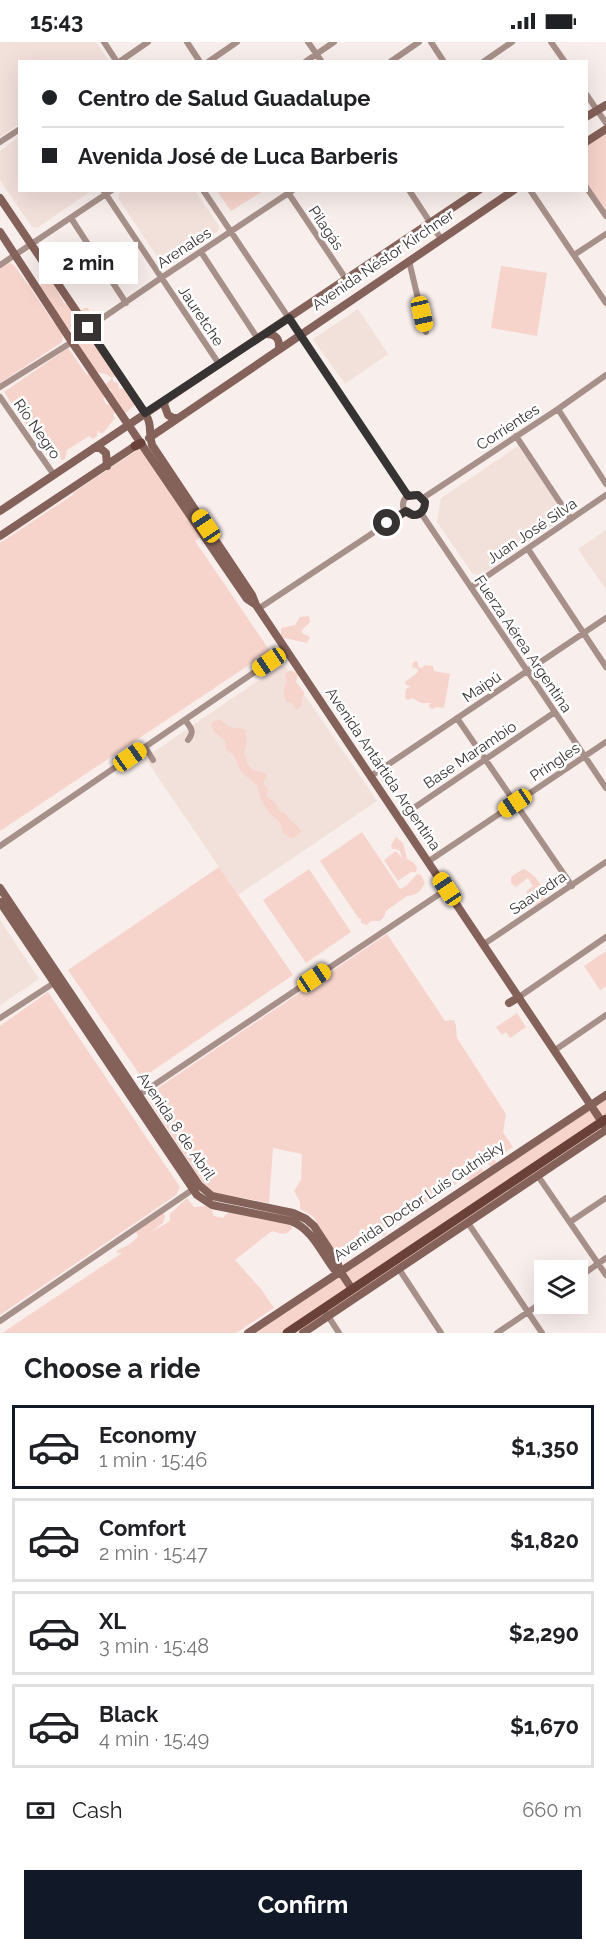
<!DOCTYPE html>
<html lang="en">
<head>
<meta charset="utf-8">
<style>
  :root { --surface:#fff; --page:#f2f2f2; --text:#202124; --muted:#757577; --line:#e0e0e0; --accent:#111827 }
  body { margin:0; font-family:Raleway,sans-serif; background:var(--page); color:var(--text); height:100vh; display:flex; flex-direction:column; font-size:22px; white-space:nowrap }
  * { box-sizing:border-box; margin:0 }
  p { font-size:20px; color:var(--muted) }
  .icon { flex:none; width:33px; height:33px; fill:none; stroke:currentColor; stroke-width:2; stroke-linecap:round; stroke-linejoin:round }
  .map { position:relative; height:1291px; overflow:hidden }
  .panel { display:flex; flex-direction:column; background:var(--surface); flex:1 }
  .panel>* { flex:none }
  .top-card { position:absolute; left:18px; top:18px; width:570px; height:132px; border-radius:0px; box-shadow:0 6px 24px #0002; display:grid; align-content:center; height:132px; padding:0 24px; background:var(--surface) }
  .fabs { position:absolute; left:534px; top:1218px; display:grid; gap:12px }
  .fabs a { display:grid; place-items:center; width:54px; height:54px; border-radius:0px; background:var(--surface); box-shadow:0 6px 24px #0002; font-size:30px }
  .end { position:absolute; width:27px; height:27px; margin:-14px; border:8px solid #373333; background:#fff; box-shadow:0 0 0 3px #fff }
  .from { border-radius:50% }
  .bubble { position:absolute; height:42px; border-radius:0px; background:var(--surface); box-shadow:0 6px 24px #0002; font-size:20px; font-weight:700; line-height:42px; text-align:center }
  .car { position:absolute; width:18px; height:36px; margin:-18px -9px; border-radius:8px; box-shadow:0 0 4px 2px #0007; background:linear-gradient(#f5c518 24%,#345 0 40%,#f5c518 0 76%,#345 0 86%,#f5c518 0) }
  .top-card b { display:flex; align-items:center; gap:21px; height:57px; font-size:22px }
  .top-card b+b { border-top:2px solid var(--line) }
  .top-card i { width:15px; height:15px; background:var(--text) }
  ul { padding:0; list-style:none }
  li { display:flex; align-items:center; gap:18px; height:84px; margin:0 12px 9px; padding:0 12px; border:3px solid var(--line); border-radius:0px }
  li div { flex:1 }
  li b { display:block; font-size:22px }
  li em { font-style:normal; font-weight:700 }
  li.current { border-color:var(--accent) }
  li>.icon { width:54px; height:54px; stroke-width:1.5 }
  h2 { padding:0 24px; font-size:27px; line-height:72px }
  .pay { display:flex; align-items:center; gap:15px; height:66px; padding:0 24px; font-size:22px }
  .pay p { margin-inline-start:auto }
  .action { display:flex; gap:12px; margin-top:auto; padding:12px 24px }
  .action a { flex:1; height:69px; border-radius:0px; background:var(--accent); color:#fff; font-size:24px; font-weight:700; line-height:69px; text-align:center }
  .status { display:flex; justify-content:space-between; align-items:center; height:42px; padding:0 30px; background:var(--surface); direction:ltr }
  .status svg { height:16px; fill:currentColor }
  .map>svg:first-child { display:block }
</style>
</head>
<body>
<div class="status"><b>15:43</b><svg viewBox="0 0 49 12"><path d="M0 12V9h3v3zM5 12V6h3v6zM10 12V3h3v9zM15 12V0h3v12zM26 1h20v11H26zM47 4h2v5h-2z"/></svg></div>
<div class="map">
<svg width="606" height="1291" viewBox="0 0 606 1291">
  <rect width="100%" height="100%" fill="#f8eeec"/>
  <!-- built -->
  <path fill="#f2e0db" d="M0 0H96L109 19 20 20 19 82 0 95Z
    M19 95 20 148 91 149 37 186 32 185 0 138V109Z
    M124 148 195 149 219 184V188L172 219 166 212 159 217 118 156 119 152Z
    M358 267 388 312 345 342 313 297Z
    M518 404 566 474 480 534 472 531 437 480 441 456Z
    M606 488V548L578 507Z
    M285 624 377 759 238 853 145 716 278 625Z
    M0 878 39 937 0 963Z"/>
  <!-- green -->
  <path fill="#f7d4cb" d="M606 89V172L587 143 586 102Z
    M217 149H263L231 169Z
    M7 220 14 223 28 243 31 241 33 245 31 247 54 281 60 283 63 289 62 300 0 341V225Z
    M501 224 547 231 537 294 491 286Z
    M47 231 64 261 80 269 84 266H88L91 273 89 278 80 280 69 288 65 284 46 252 39 246Z
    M87 291 118 331 112 336 114 340 118 341 119 347 124 346 135 360 134 364 124 372 112 355 111 347H107L105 343 112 336 106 332 95 330 75 303 77 297Z
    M68 306 87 333 89 332 105 355 103 357 107 363 110 362 115 371 113 373 115 376 103 391H100L98 388 97 394 93 397 89 394 67 408 65 417 61 418 60 413 51 419 4 350Z
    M140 406 202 494 195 499 270 609 0 789V501L74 452 73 451Z
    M309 574 310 580 302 588V591L310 595 307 601 281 595V586L295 583 300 575Z
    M417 619 419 626H422L425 623 433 624 434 629 450 632 444 666 436 665 432 667 428 664 431 661H421L412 656 408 658 405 656 406 647 411 644 406 643 405 640 417 631 418 627 412 625 413 620Z
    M290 628 298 632 296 640 304 650 301 664 297 668 291 661 287 660C282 654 284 645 287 639L285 635 286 631Z
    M219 677 229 685 245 687 247 699 244 711 247 717V722L253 728 266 731 267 735 263 741 268 748 266 754 275 760 279 769 285 771C288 778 299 782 301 790L294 796H290L283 791 280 781 270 772 261 758 257 743 242 731 233 712 226 708 225 698 215 691 211 683 214 679Z
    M362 790 400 847 406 844 417 832 421 833 425 841 420 849 414 853 407 854 386 869 384 875 380 879H371L367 883 361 881V876L359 877 320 819Z
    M396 795 403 801 407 817 413 820 417 826 416 830H411L398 839 384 818 396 809 402 816 400 809 396 807H392L391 803Z
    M219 825 293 933 142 1036 68 928Z
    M309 827 351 890 306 921 263 858Z
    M523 827C536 832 543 844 547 858 535 866 523 867 527 849L533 844 528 836 516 845 511 841V835Z
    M387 892 445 979 454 978 456 984 457 996 506 1072 503 1090 513 1105 494 1117 496 1121 494 1125 491 1126 488 1121 481 1125 484 1130 470 1139 465 1136 386 1186V1193L371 1195 340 1215 336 1209 333 1210 313 1174 300 1167V1160L294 1149 301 1138 302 1112 273 1106 269 1161 209 1150 146 1054Z
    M606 909V944L600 948 584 924Z
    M48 950 180 1145 176 1153 0 1273V984Z
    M517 971 526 985 510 996 506 990 502 993 496 985Z
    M606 1056V1086L298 1291H249Z
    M187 1156 194 1165 206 1164 211 1167 214 1174 223 1176 226 1172 232 1170 289 1181 292 1184V1187C284 1195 281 1191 272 1189L235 1218 261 1247 274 1266 236 1291H2L122 1211H118L116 1209C125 1205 132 1202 138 1194L135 1188 163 1171 165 1174 163 1181 151 1190 170 1179V1172Z"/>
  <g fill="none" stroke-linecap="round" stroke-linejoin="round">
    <!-- street -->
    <path stroke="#a8908a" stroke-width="6" d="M104 0 117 20
      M187 0 200 20
      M308 0 322 20
      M431 0 444 20
      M551 0 565 20
      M119 20 148 0
      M208 20 237 0
      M305 20 334 0
      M390 20 419 0
      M483 20 512 0
      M586 52 606 81
      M0 100 20 87
      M586 145 606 174
      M103 148 219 322
      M203 148 408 454
      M409 148 441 197
      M530 148 606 261
      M287 149 346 237
      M71 176 126 261
      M201 210 258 297
      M574 213 606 192
      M409 219 426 290
      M0 223 112 148
      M0 345 72 300 88 286 161 236 293 148
      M0 355 54 433
      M558 367 606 442
      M516 394 571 477
      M403 463a11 11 0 1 1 22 0a11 11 0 1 1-22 0Z
      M423 456 558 367 606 333
      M421 471 606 746
      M528 507 606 625
      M471 545 606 453
      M258 567 406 469
      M457 676 572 844
      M185 678C191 686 195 689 188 698
      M145 705 153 718
      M371 734 606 576
      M399 776 555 670
      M0 804 287 608
      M429 819 606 700
      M484 902 606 820
      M519 955 606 895
      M0 976 57 939
      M555 1008 606 973
      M136 1055 447 847
      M538 1134 606 1233
      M570 1180 606 1156
      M468 1181 542 1291
      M399 1227 441 1291
      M578 1236 606 1216
      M326 1271 339 1291
      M0 1279 195 1146
      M497 1291 544 1259"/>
    <!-- secondary -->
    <path stroke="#846159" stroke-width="8" d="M586 75 606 63
      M586 100 606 87
      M0 156 145 371C153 384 148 390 152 403L252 553 256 563 606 1086
      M0 190 72 300 223 522 247 557 256 563
      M266 292C276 292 280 297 279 307
      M166 358 164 362 168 373 173 376H178
      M149 396 514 148
      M94 406H100L106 411 107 424
      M0 469 479 148
      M0 494 135 404
      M0 846 199 1143 212 1154 293 1171 306 1177 314 1184 337 1219 340 1229 352 1247
      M0 860 197 1153 212 1163 291 1179C312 1187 321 1210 334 1227L340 1229
      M509 961 519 955
      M248 1291 606 1053
      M303 1291 606 1088"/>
    <!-- primary -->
    <path stroke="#694138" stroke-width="9" d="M135 404 141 401
      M287 1291 606 1077"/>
  </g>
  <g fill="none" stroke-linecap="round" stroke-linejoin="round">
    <!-- route -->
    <path stroke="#373333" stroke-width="8" d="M88 286 145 371 289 276 408 454 418 453 425 460C425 468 421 473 413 473L406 469 387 481"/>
  </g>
  <g text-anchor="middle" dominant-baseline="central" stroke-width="5" stroke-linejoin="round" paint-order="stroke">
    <!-- street labels -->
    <g font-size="15" fill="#373333" stroke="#fff">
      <text transform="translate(326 186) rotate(56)">Pilagás</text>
      <text transform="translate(184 206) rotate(-33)">Arenales</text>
      <text transform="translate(383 218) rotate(-34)">Avenida Néstor Kirchner</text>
      <text transform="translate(201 274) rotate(56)">Jauretche</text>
      <text transform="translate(508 385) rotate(-33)">Corrientes</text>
      <text transform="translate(37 387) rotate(55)">Río Negro</text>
      <text transform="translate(532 489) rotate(-34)">Juan José Silva</text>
      <text transform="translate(523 602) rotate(56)">Fuerza Aérea Argentina</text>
      <text transform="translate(482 645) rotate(-34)">Maipú</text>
      <text transform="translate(470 713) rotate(-34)">Base Marambio</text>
      <text transform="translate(555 720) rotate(-34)">Pringles</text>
      <text transform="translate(383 727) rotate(56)">Avenida Antártida Argentina</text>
      <text transform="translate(538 851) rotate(-34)">Saavedra</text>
      <text transform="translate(176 1084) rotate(56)">Avenida 8 de Abril</text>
      <text transform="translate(419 1159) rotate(-34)">Avenida Doctor Luis Gutnisky</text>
    </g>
  </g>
</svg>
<div class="fabs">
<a><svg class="icon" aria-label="layers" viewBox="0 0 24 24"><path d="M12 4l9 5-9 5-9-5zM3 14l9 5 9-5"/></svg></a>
</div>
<i class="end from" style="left:387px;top:481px"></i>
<i class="end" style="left:88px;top:286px"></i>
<div class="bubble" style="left:39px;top:200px;width:99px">2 min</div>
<i class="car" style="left:422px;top:272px;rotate:167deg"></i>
<i class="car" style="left:206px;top:484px;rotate:326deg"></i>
<i class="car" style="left:269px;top:620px;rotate:236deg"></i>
<i class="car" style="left:130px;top:715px;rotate:55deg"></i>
<i class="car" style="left:515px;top:761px;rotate:236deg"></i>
<i class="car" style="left:447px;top:847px;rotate:326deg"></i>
<i class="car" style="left:314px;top:936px;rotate:56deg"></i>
<div class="top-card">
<b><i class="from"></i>Centro de Salud Guadalupe</b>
<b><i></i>Avenida José de Luca Barberis</b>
</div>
</div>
<section class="panel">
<h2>Choose a ride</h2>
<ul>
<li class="current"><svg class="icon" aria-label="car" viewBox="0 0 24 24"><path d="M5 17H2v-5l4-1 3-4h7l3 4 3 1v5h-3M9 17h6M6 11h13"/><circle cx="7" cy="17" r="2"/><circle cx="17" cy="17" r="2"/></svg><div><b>Economy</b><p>1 min · 15:46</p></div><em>$1,350</em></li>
<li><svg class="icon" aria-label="car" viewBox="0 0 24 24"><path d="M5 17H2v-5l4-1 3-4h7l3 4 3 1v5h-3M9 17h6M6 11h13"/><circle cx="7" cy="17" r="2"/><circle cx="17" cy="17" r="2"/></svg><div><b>Comfort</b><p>2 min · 15:47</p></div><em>$1,820</em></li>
<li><svg class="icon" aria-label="car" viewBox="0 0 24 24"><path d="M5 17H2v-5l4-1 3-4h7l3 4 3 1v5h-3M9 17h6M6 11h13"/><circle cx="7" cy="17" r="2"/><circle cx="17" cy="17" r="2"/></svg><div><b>XL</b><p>3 min · 15:48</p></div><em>$2,290</em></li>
<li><svg class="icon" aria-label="car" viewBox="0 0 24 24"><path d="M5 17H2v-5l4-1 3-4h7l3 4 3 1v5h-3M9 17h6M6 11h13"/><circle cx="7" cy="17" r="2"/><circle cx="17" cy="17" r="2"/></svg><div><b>Black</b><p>4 min · 15:49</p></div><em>$1,670</em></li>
</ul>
<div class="pay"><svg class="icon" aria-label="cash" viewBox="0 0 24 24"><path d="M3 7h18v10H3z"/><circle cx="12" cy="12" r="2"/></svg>Cash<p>660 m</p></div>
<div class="action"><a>Confirm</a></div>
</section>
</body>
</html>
